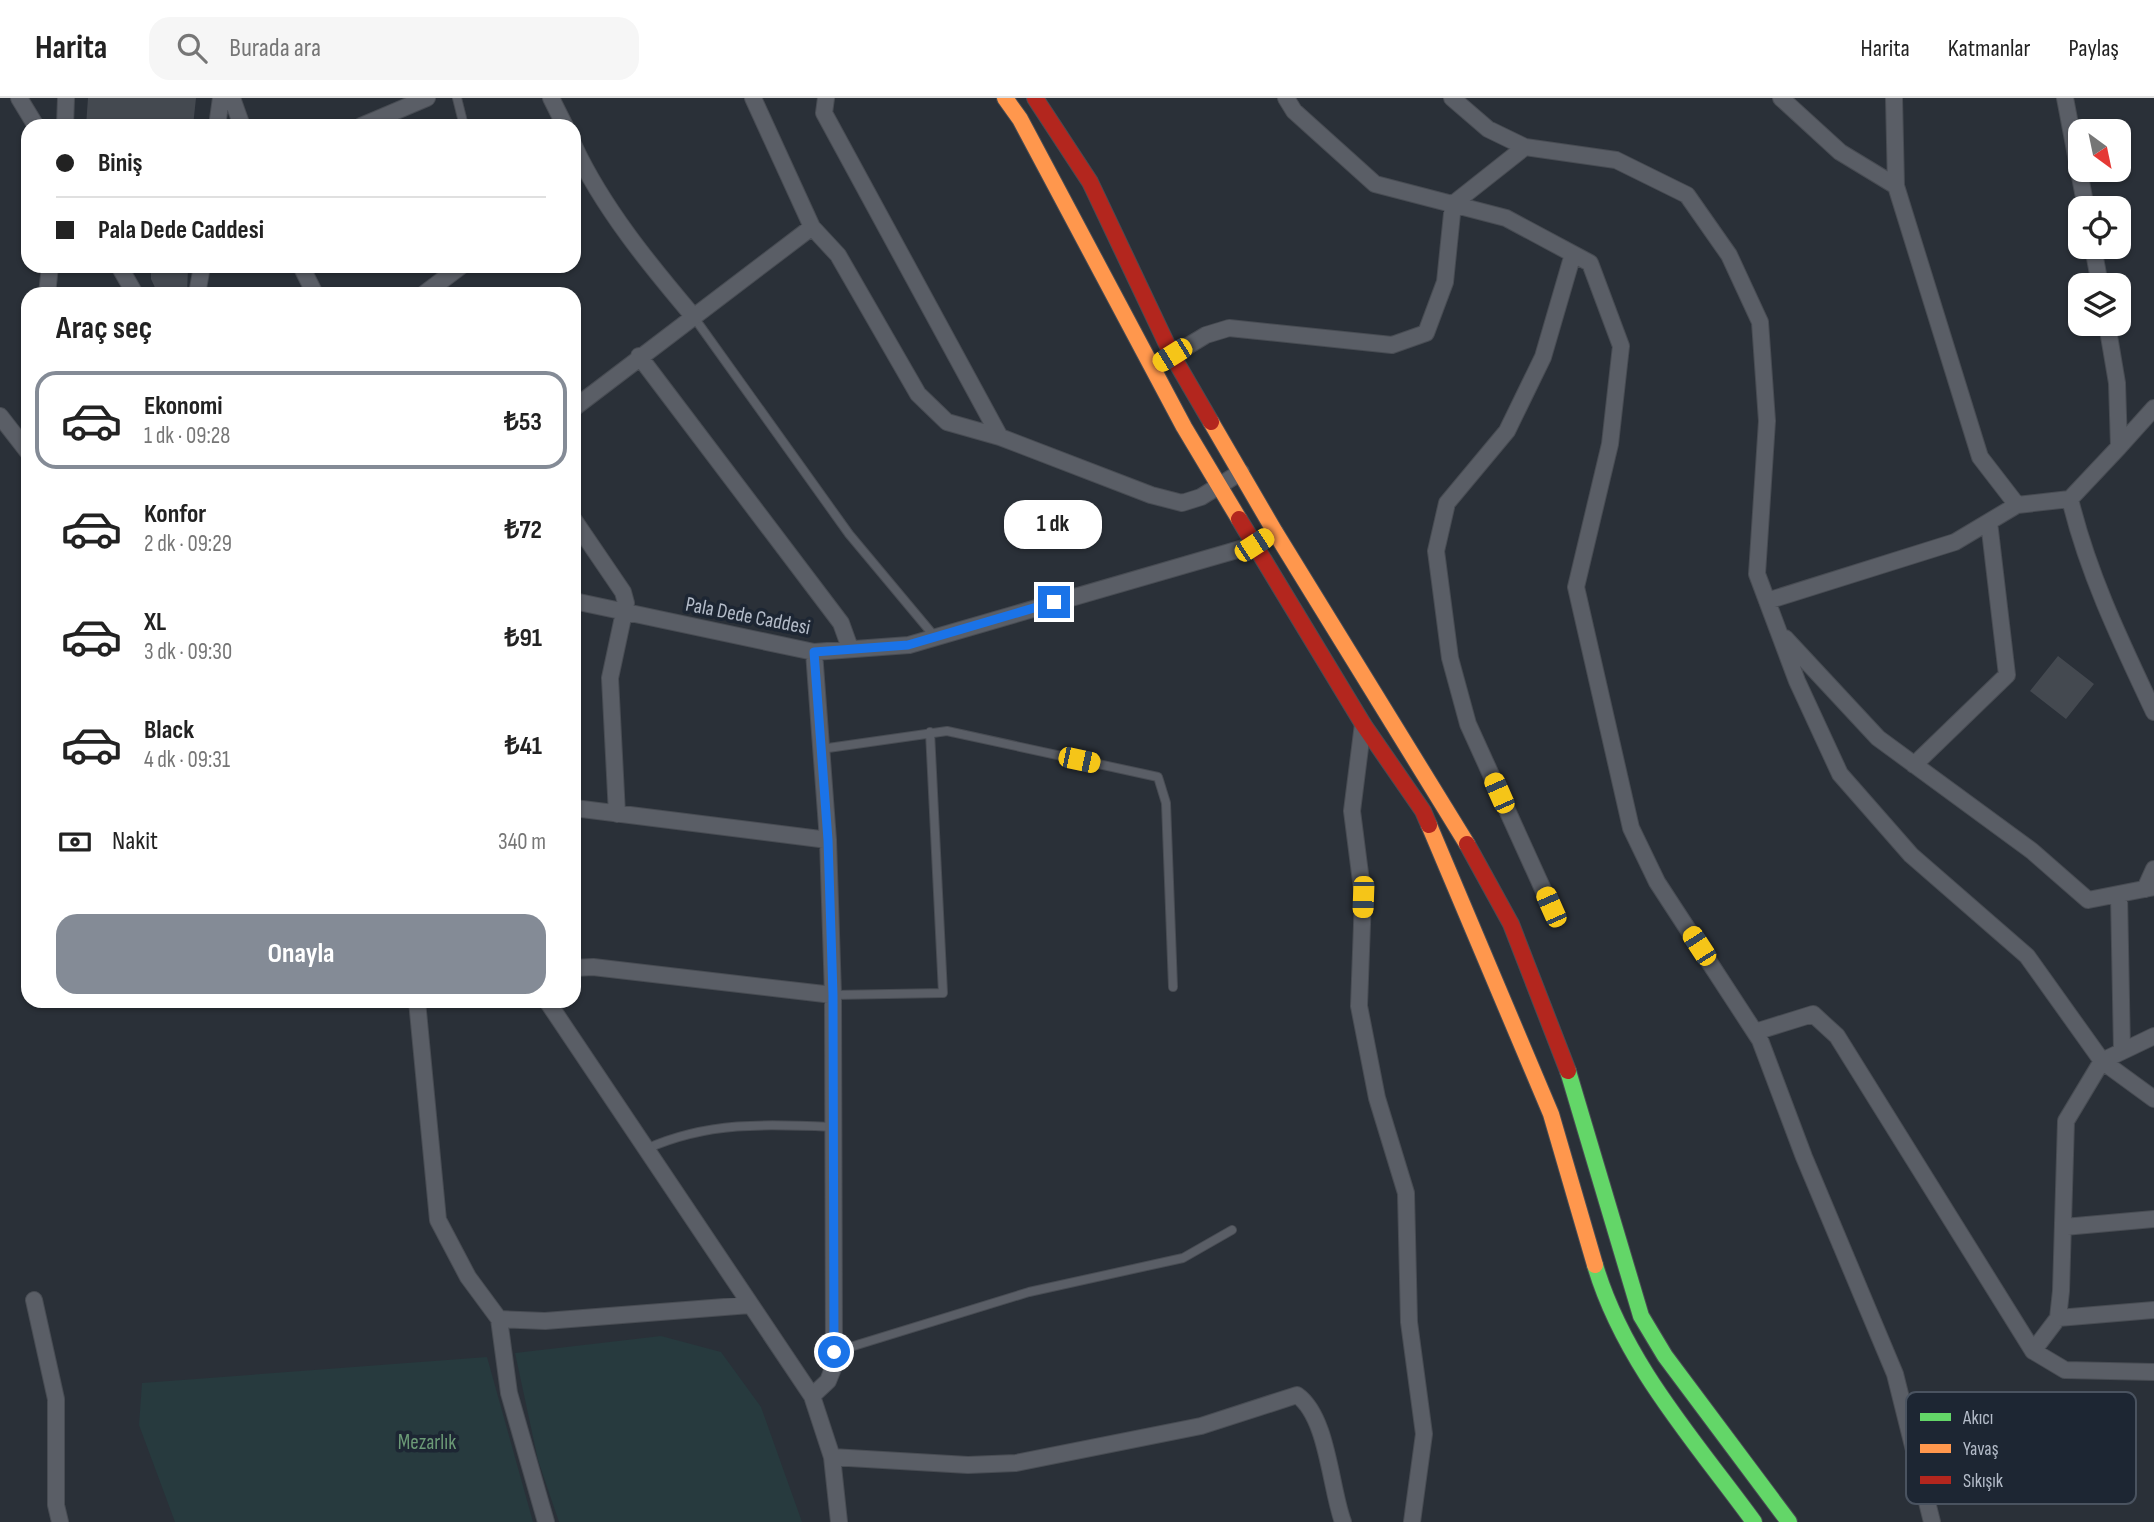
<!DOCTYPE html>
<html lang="tr">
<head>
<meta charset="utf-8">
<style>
  :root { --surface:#fff; --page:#f6f6f6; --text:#222; --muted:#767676; --line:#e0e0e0; --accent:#848b96 }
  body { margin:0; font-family:"Sofia Sans Condensed",sans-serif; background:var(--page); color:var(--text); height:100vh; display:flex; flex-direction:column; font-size:26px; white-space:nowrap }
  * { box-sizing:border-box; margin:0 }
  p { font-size:23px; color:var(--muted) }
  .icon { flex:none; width:38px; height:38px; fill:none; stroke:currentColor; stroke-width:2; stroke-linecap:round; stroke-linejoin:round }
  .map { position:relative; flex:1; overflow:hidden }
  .sheet { position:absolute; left:21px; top:189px; width:560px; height:721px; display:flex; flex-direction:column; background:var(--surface); border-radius:21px; box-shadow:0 2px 5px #0004 }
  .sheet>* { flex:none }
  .guide { position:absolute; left:21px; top:21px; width:560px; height:154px; border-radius:21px; box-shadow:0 2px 5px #0004; display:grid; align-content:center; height:154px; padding:0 35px; background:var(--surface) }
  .needle { width:46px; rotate:147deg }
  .controls { position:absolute; left:2068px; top:21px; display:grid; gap:14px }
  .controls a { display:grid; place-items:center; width:63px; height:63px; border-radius:14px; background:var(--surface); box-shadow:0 2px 5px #0004; font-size:35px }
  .end { position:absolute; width:32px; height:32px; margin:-16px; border:9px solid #1a73e8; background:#fff; box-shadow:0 0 0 4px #fff }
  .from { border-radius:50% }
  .bubble { position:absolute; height:49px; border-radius:21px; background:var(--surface); box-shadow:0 2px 5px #0004; font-size:23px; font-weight:700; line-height:49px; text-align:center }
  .car { position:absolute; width:21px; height:42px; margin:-21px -10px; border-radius:9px; box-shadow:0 0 5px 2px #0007; background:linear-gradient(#f5c518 24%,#345 0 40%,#f5c518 0 76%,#345 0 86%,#f5c518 0) }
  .guide b { display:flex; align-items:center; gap:24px; height:66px; font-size:26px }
  .guide b+b { border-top:2px solid var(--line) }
  .guide i { width:18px; height:18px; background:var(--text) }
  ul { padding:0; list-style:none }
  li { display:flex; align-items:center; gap:21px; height:98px; margin:0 14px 10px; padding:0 21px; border:4px solid transparent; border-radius:21px }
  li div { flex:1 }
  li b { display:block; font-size:26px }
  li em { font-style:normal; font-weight:700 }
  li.selected { border-color:var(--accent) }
  li>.icon { width:63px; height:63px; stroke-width:1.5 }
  h2 { padding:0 35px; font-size:32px; line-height:84px }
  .pay { display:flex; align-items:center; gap:18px; height:77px; padding:0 35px; font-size:26px }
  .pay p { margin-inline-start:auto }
  .cta { display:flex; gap:14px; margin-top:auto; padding:14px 35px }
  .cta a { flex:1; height:80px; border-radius:21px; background:var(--accent); color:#fff; font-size:28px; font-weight:700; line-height:80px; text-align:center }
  header { display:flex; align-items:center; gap:42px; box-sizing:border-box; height:98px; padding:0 35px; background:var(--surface); border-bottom:2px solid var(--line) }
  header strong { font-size:33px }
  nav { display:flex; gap:38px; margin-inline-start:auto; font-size:24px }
  .search { width:490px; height:63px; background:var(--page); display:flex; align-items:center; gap:18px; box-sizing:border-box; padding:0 24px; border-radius:21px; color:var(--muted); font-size:26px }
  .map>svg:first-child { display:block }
</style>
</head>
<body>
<header>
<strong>Harita</strong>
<div class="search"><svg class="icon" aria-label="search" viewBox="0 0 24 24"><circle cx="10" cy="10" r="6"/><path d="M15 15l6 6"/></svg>Burada ara</div>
<nav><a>Harita</a><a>Katmanlar</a><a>Paylaş</a></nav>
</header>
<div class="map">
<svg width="2154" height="1424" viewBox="0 0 2154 1424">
  <rect width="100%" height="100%" fill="#2a3038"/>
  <!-- green -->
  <path fill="#273a3e" d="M661 1238 721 1254 761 1309 802 1424H559L538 1362 515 1255Z
    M487 1259 533 1424H175L139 1327 142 1285Z"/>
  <!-- building -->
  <path fill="#444950" d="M88 0H196L193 28H86Z
    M151 168 188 170 187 196H158L151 181Z
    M2058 558 2094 586 2066 621 2030 593Z"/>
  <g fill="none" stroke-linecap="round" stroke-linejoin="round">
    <defs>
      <path id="lane" d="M457 0 464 28
        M693 218 849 436 935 539
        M821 651 947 633 1158 679 1166 705 1173 889
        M833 897 943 895 930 634
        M646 1051C708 1023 767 1026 834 1029
        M834 1254 1029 1194 1183 1160 1232 1132"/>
      <path id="street" d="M19 0 36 28
        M232 0 242 28
        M551 0 565 28
        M753 0 812 129 838 157 918 296 947 324 1000 339 1151 397 1182 405 1201 399 1241 374
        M826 0 824 15 1000 339
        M1286 0 1294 13 1375 86 1506 120 1590 165 1621 248 1610 346 1576 489 1631 730 1657 784 1760 942 1804 1059 1895 1276 1932 1424
        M1452 0 1488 31 1525 49
        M1781 0 1840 54 1896 88 1980 359 2017 407 2070 401C2088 476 2121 544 2154 614
        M1894 0 1896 88
        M2065 0 2086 110
        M65 28 66 0
        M217 28 221 0
        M361 28 427 0
        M574 48C603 110 649 166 693 218
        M2093 149 2100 187
        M119 168 135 196
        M301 168 315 196
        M47 196 50 168
        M197 196 202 168
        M424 196 461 168
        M639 258 841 525 850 550
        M1163 263 1206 237 1229 230 1392 247 1426 235 1445 184 1453 106 1525 49 1616 62 1687 97 1729 157 1760 224 1767 323 1757 476 1797 583 1840 676 1911 757 2027 858 2102 963 2154 1001
        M574 310 812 129
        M0 318 28 354
        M2119 349 2154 310
        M2070 401 2119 349 2117 285 2107 226
        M574 422 623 494 626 505 610 580 617 716
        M574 503 814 554 909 547 1254 447 1275 434
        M1767 503 1955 444 2017 407
        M1785 540 1878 640 2032 753 2088 802 2154 789
        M1363 626 1352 713 1363 799 1359 908 1377 1000 1406 1095 1409 1224 1424 1336 1412 1424
        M1914 667 2007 577 1989 424
        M574 710 828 742
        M2145 791 2154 771
        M2119 796 2122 953
        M1551 809 1468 626 1450 560 1436 453 1447 405 1507 333 1543 259 1573 156
        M574 870 593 869 833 897
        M417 903 438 1122 468 1179 499 1221 509 1295 546 1424
        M547 903 812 1298 832 1359 839 1424
        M1755 934 1813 916 1837 938 2033 1253 2065 1272 2154 1274
        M2064 1129 2154 1121
        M34 1202 56 1301V1407L60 1424
        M2058 1220 2154 1212
        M499 1221 545 1223 750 1207
        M2033 1253 2058 1220 2061 1193 2066 1023 2102 963 2154 938
        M812 1298 828 1283 834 1268 833 897 828 742 814 554
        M832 1359 968 1367 1016 1365 1201 1328 1297 1297C1328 1319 1330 1389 1343 1424"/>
      <path id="fast" d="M1568 973 1641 1218 1665 1258 1789 1424
        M1595 1167C1624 1265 1695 1343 1754 1424"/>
      <path id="slow" d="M1005 0 1020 21 1184 329 1239 421
        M1211 324 1275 434 1467 746
        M1429 727 1551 1016 1595 1167"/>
      <path id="jam" d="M1035 0 1090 84 1172 257 1211 324
        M1239 421 1363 626 1423 713 1429 727
        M1467 746 1511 826 1568 973"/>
    </defs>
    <!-- lane casing -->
    <use href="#lane" stroke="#484c53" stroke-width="10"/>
    <!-- street casing -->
    <use href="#street" stroke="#484c53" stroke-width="18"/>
    <!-- fast casing -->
    <use href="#fast" stroke="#484c53" stroke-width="18"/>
    <!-- slow casing -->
    <use href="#slow" stroke="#484c53" stroke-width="18"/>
    <!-- jam casing -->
    <use href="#jam" stroke="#484c53" stroke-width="18"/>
    <!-- lane -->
    <use href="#lane" stroke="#5a5e66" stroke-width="8"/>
    <!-- street -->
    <use href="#street" stroke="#5a5e66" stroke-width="16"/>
    <!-- fast -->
    <use href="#fast" stroke="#63d668" stroke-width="16"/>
    <!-- slow -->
    <use href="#slow" stroke="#ff974d" stroke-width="16"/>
    <!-- jam -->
    <use href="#jam" stroke="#b3261e" stroke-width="16"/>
  </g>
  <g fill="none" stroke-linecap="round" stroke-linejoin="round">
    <!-- route -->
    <path stroke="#1a73e8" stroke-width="9" d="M834 1254 833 897 828 742 814 554 908 547 1054 504"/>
  </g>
  <g text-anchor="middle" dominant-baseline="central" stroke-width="7" stroke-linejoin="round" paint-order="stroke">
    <!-- street labels -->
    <g font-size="21" fill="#b4bcc9" stroke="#1d2633">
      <text transform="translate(748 518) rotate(11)">Pala Dede Caddesi</text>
    </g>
    <!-- park labels -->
    <g font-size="21" fill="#6b9a76" stroke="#1d2633">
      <text x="427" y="1344">Mezarlık</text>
    </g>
  </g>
  <!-- legend -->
  <rect x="1906" y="1294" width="230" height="112" rx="10" fill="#1d2633" stroke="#4a5360" stroke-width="2"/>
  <rect x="1920" y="1315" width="31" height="8" fill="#63d668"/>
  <rect x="1920" y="1346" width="31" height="9" fill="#ff974d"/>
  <rect x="1920" y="1378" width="31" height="8" fill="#b3261e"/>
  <g font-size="19" fill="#b4bcc9">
    <text x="1963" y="1326">Akıcı</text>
    <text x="1963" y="1357">Yavaş</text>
    <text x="1963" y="1389">Sıkışık</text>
  </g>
</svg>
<div class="controls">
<a><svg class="needle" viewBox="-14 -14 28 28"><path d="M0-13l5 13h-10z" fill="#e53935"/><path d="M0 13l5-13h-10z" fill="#767676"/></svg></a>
<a><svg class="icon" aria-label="locate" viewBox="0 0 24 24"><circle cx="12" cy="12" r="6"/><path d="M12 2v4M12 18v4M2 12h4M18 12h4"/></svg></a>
<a><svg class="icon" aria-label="layers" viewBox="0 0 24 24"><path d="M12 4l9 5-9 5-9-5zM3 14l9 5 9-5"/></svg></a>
</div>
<i class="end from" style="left:834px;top:1254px"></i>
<i class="end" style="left:1054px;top:504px"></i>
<div class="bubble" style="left:1004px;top:402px;width:98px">1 dk</div>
<i class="car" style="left:1172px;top:257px;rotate:238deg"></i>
<i class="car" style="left:1254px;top:447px;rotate:57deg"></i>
<i class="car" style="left:1079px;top:662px;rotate:102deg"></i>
<i class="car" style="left:1499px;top:695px;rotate:336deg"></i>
<i class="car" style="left:1363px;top:799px;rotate:182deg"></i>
<i class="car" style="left:1551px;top:809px;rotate:336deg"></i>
<i class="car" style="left:1699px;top:848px;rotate:327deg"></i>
<div class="guide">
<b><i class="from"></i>Biniş</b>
<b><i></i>Pala Dede Caddesi</b>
</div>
<section class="sheet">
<h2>Araç seç</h2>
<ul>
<li class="selected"><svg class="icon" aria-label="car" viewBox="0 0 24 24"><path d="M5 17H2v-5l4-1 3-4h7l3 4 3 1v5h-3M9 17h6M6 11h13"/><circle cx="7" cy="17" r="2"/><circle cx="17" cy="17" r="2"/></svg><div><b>Ekonomi</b><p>1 dk · 09:28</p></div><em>₺53</em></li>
<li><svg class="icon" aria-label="car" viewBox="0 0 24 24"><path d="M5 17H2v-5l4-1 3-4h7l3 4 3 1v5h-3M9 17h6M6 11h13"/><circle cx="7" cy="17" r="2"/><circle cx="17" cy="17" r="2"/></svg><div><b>Konfor</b><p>2 dk · 09:29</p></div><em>₺72</em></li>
<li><svg class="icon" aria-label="car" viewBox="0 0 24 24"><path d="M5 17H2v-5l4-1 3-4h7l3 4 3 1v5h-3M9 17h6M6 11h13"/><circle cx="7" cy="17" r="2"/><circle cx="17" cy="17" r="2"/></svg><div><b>XL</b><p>3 dk · 09:30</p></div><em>₺91</em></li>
<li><svg class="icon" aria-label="car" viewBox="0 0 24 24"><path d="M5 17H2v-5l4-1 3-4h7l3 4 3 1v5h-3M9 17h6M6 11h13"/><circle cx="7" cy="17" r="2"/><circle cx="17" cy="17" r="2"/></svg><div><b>Black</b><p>4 dk · 09:31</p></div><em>₺41</em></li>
</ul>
<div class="pay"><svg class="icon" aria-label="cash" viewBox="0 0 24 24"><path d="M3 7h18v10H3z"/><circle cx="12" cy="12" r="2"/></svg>Nakit<p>340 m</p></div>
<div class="cta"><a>Onayla</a></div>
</section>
</div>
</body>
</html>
